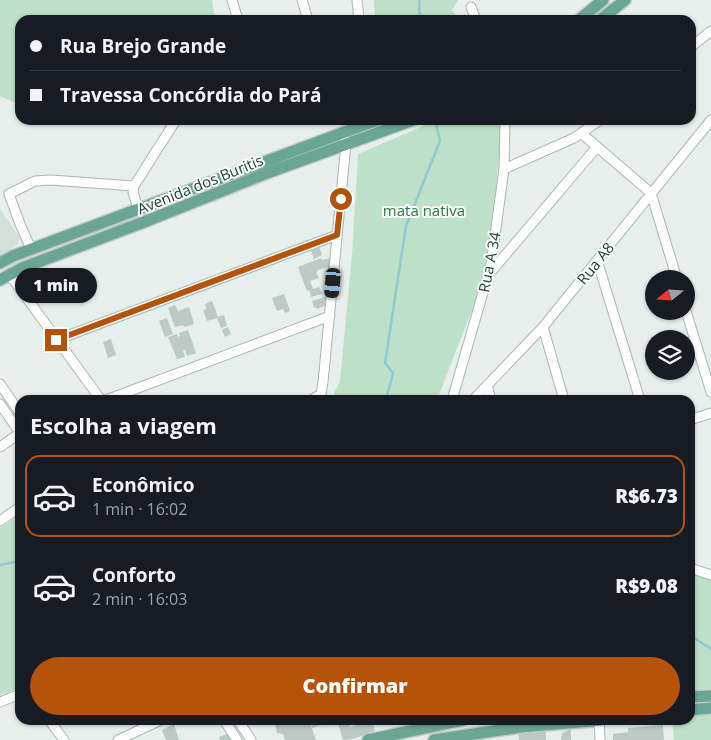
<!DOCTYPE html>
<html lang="pt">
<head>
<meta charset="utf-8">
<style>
  :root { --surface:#171b24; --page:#20242c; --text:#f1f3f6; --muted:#9ea1a6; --line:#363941; --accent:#b45309 }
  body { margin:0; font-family:"Open Sans",sans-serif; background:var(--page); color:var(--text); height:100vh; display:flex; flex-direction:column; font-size:19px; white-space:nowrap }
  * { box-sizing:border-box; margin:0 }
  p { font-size:16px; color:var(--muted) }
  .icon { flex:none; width:28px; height:28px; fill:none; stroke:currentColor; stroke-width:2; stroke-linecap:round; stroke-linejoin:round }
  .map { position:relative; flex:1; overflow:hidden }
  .side { position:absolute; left:15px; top:395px; width:680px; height:330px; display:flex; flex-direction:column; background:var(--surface); border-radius:15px; box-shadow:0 1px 4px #0004 }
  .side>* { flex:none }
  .banner { position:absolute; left:15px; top:15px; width:681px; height:110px; border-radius:15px; box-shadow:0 1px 4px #0004; display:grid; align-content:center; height:110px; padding:0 15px; background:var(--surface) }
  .needle { width:32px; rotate:252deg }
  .tools { position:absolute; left:645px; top:270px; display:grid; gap:10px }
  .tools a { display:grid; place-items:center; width:50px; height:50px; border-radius:50%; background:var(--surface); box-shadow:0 1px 4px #0004; font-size:25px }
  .end { position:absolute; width:22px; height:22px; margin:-11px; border:6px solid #b45309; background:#fff; box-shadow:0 0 0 2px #fff }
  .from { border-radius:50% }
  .bubble { position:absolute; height:35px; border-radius:18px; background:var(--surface); box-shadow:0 1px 4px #0004; font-size:16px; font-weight:800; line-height:35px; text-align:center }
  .car { position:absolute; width:15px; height:30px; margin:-15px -8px; border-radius:6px; box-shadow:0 0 4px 1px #0007; background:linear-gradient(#222 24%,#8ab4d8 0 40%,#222 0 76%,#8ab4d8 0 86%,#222 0) }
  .banner b { display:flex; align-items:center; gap:18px; height:48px; font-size:19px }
  .banner b+b { border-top:1px solid var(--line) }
  .banner i { width:12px; height:12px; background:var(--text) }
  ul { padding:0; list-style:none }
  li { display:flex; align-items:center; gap:15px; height:82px; margin:0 10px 8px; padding:0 5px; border:2px solid transparent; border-radius:15px }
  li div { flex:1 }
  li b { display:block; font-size:19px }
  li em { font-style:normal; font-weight:800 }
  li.current { border-color:var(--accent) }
  li>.icon { width:45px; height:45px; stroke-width:1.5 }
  h2 { padding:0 15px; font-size:22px; line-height:60px }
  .primary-button { display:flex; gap:10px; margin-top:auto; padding:10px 15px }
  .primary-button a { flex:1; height:58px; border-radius:30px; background:var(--accent); color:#fff; font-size:20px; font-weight:800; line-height:58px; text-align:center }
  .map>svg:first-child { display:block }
</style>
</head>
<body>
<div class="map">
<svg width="711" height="740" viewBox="0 0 711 740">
  <rect width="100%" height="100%" fill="#e6efeb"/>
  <!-- built -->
  <path fill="#d4dfda" d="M0 209 20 238 18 244 0 256Z"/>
  <!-- green -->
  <path fill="#bfe0c8" d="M0 0H212L215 20H20V105L0 96Z
    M374 0H458L452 10 458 20H375Z
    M437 120H502L489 266 437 400H331L340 381 352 255 358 154Z
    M20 515V688L0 695V528Z
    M690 574 711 580V690L690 691Z
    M711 713V740H674L672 720H690V715Z"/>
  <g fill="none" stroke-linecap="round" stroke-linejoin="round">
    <!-- stream -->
    <path stroke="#8ec9d4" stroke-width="2.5" d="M419 0 420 20
      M386 400 393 373 385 363 406 226 440 141 435 120
      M0 565 20 561
      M690 635 711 649"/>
  </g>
  <!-- building -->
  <path fill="#bbcac4" d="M319 247 322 255 314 259 311 250Z
    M321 258 322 260 330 258V266L318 270 316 272 319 278 310 281 313 289 319 287 322 294 311 297 309 290 307 291 298 267Z
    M284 294 290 311 285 313 283 309 277 311 272 298Z
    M328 296 327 305 317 309 316 307 314 308 312 301Z
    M212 301 218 317 224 315 227 326 221 328 217 318 207 321 203 310 206 309 205 305 207 303Z
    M175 305 178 311 189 307 194 324 184 327 183 325 175 327 168 308Z
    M167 318 173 334 165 337 159 321Z
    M228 327 231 334 225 337 222 330Z
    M188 330 196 353 187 356 185 350H183L185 357 177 359 168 337 177 334 178 337 180 336 179 333Z
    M111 339 116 355 108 358 103 342Z
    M274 720H309L316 740H285L283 734 277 733Z
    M311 720H336L312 728Z
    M337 720H348L350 727 361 724 360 720H372L375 731 353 739 343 740Z
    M174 724 179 740H166L162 730Z
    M663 725 664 740H613V734L628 732V728Z
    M571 729V740H561L562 733Z
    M546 731V740H519L518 732 535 733Z
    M227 734 232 740H220L219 737Z"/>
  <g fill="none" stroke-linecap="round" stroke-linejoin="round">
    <defs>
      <path id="minor" d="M232 0 238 20
        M302 0 308 20
        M357 0 359 20
        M471 7 476 20
        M691 47 711 31
        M581 133 651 193 677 279
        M504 169 574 138 600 120
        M138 209 133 192 134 186 176 120
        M31 249 20 224 9 194 35 181 51 180 134 186
        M597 260 640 400
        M490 273 597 147
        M10 275 101 400
        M686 311 711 392
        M543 327 564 400
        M56 340 337 235
        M0 384 20 413
        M487 385 491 400
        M106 400 330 316
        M311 400 321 394 323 382 346 144 345 140
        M452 400 491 265 504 169 505 120
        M473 400 543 327 711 120
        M0 404 20 433
        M690 420 711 413
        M0 447 20 433
        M0 521 20 507
        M690 568 711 575
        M0 702 20 694
        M49 720 64 740
        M224 720 237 740
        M238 720 251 740
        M599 720 600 740
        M118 740 161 720"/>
      <path id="major" d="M579 20 603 0
        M600 20 625 0
        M0 263 13 256 377 120
        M0 280 22 268 144 222 267 173 413 120
        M690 697 711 696
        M690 710 711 708
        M368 740 463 720
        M434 740 521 727 602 720"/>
    </defs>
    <!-- minor casing -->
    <use href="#minor" stroke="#a8b8b2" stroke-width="11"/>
    <!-- major casing -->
    <use href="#major" stroke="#c2cac8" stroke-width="14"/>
    <!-- minor -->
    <use href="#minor" stroke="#fff" stroke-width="9"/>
    <!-- major -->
    <use href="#major" stroke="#6aa596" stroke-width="11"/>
  </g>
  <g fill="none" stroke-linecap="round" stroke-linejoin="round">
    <!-- route -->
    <path stroke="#b45309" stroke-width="6" d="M56 340 337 235 341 199"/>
  </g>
  <g text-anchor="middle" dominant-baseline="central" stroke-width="4" stroke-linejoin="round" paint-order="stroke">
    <!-- street labels -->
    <g font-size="15" fill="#24423a" stroke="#f7fbf9">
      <text transform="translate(200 184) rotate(-22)">Avenida dos Buritis</text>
      <text transform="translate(489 262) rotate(-79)">Rua A 34</text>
      <text transform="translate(595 263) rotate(-51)">Rua A8</text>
    </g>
    <!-- park labels -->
    <g font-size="15" fill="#2d7a4b" stroke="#f7fbf9">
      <text x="424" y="210">mata nativa</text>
    </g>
  </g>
</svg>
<div class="tools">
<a><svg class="needle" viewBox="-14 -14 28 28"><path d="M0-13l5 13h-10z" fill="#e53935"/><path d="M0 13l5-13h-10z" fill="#9ea1a6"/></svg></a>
<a><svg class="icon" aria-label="layers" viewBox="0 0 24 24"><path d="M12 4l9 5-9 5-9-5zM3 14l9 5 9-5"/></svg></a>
</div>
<i class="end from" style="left:341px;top:199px"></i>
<i class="end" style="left:56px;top:340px"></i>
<div class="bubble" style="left:15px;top:268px;width:82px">1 min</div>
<i class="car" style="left:333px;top:283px;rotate:185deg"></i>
<div class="banner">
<b><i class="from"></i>Rua Brejo Grande</b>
<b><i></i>Travessa Concórdia do Pará</b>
</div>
<section class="side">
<h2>Escolha a viagem</h2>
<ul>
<li class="current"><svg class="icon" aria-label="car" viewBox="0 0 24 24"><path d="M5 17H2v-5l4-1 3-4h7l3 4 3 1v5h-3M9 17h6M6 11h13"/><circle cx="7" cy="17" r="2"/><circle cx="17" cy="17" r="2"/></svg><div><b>Econômico</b><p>1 min · 16:02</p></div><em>R$6.73</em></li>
<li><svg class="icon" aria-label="car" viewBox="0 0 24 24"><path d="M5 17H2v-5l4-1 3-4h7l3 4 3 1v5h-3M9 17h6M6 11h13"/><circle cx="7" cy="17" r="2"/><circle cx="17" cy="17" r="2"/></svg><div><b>Conforto</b><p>2 min · 16:03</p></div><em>R$9.08</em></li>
</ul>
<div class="primary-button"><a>Confirmar</a></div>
</section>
</div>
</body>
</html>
